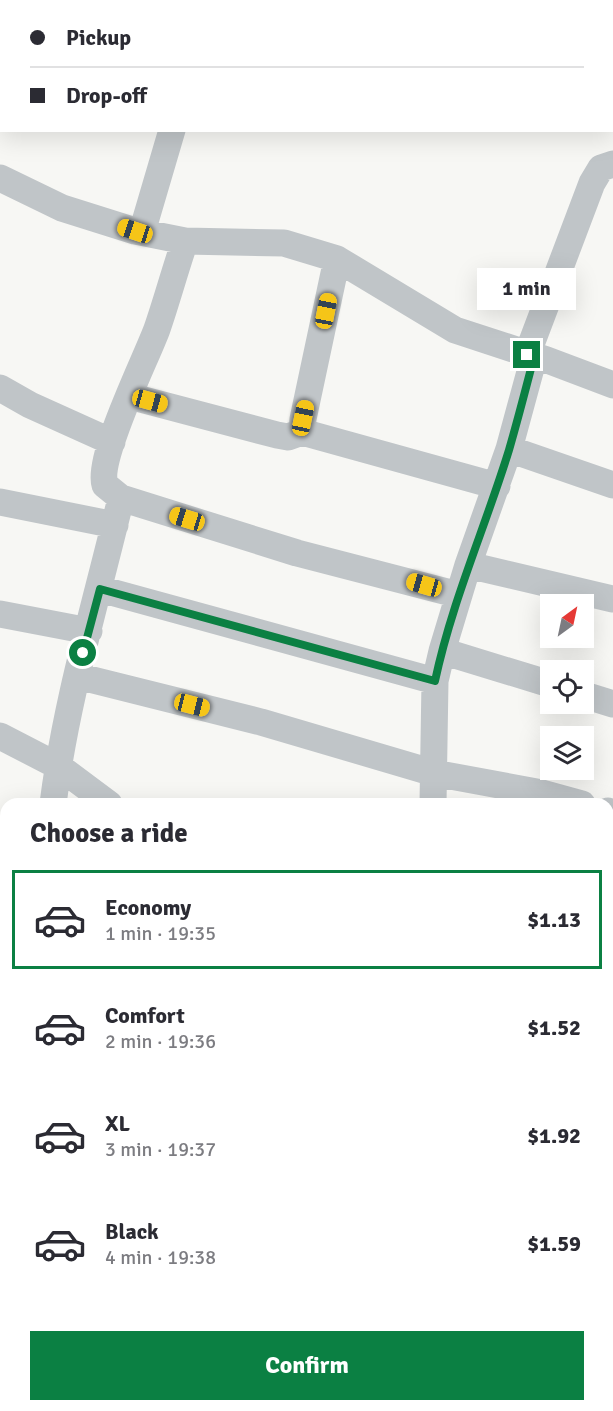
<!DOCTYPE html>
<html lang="en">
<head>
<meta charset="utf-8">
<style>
  :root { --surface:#fff; --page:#f7f7f7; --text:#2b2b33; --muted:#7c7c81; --line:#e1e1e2; --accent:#0b8043 }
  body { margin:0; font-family:Signika,sans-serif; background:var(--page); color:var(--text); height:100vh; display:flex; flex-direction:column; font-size:22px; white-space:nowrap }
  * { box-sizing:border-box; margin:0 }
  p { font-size:20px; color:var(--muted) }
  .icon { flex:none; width:33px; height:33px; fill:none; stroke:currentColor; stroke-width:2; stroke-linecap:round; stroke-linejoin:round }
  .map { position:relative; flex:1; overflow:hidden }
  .drawer { position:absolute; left:0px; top:798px; width:614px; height:614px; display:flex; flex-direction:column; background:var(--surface); border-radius:18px 18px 0 0; box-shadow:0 6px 24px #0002 }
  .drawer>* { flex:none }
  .banner { position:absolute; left:0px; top:0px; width:614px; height:132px; box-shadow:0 6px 24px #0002; display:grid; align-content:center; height:132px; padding:0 30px; background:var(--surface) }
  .needle { width:39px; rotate:33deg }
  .fabs { position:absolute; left:540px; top:594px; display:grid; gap:12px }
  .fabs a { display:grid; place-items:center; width:54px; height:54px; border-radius:0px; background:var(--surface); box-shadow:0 6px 24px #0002; font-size:30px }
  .end { position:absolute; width:27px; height:27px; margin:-14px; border:8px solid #0b8043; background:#fff; box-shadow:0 0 0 3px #fff }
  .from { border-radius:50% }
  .bubble { position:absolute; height:42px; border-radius:0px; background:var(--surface); box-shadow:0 6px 24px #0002; font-size:20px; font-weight:700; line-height:42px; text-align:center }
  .car { position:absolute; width:18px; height:36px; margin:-18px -9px; border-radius:8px; box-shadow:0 0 4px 2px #0007; background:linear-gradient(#f5c518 24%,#345 0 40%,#f5c518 0 76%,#345 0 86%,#f5c518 0) }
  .banner b { display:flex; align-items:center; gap:21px; height:57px; font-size:22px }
  .banner b+b { border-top:2px solid var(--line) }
  .banner i { width:15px; height:15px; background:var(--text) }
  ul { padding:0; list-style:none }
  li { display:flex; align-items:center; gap:18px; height:99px; margin:0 12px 9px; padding:0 18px; border:3px solid transparent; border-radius:0px }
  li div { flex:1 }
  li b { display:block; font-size:22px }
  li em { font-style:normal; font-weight:700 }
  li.selected { border-color:var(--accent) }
  li>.icon { width:54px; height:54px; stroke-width:1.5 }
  h2 { padding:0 30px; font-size:27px; line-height:72px }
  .action { display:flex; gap:12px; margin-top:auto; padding:12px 30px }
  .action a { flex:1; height:69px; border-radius:0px; background:var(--accent); color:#fff; font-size:24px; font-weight:700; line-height:69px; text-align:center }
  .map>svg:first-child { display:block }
</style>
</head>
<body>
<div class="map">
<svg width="613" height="1411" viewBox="0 0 613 1411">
  <rect width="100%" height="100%" fill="#f7f7f4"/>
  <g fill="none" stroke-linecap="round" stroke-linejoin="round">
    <!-- minor -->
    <path stroke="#c0c5c8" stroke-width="27" d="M375 0 382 2
      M47 2V0
      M210 2 211 0
      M602 2 603 0
      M612 47H613
      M0 113 2 110
      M0 178 62 208 135 231 185 241 284 243 337 259 303 419 302 432 497 486
      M142 232 172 130
      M337 259 455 330 547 360 613 385
      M527 355 592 183 601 168 613 164
      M0 388 30 405 112 442
      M129 396 277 435 288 437 302 432
      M509 449 613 485
      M121 498 297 553 459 595
      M0 502 115 525
      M468 565 613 599
      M100 589 435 681
      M0 614 89 631
      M442 651 550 684
      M77 676 261 722 434 773 542 793 582 804
      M584 695 613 704
      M0 736 58 766 109 804
      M53 804C66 700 97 599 121 498L105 485C96 459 146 359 157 329 167 300 175 270 185 241
      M433 804 435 681 442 651 468 565 509 449 534 357
      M608 811 613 813
      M0 865 6 867
      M608 970 613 974
      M1 1000 6 981
      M0 1061 6 1063
      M608 1102 613 1104
      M0 1160 6 1141
      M608 1179 613 1182
      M0 1204 6 1206
      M608 1320 613 1322
      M0 1334 6 1335
      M242 1406 250 1411
      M66 1411 69 1406
      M484 1411 486 1406"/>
  </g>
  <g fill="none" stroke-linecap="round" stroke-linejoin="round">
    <!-- route -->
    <path stroke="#0b8043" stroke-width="8" d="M83 653 100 589 435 681C452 601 485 528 509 450 518 419 526 388 534 357L527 355"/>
  </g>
</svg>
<div class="fabs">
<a><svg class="needle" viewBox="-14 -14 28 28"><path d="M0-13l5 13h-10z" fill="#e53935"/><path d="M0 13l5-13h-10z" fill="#7c7c81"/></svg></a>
<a><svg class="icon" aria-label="locate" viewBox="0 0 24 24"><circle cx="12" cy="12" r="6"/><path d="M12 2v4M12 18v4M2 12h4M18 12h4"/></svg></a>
<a><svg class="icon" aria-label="layers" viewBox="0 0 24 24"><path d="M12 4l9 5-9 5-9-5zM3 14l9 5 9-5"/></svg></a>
</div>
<i class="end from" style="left:83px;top:653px"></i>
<i class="end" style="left:527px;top:355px"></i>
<div class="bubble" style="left:477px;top:268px;width:99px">1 min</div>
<i class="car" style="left:135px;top:231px;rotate:288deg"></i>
<i class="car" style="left:326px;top:311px;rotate:11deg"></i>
<i class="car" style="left:150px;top:401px;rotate:105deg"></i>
<i class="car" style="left:303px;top:418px;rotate:12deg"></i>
<i class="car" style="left:187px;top:519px;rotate:287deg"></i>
<i class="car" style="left:424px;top:585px;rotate:286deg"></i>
<i class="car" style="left:192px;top:705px;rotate:104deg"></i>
<div class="banner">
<b><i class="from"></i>Pickup</b>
<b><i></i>Drop-off</b>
</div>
<section class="drawer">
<h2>Choose a ride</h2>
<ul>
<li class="selected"><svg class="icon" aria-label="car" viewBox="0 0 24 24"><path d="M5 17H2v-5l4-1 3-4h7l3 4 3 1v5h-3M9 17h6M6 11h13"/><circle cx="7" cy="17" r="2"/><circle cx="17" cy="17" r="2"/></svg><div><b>Economy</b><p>1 min · 19:35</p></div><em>$1.13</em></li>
<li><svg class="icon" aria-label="car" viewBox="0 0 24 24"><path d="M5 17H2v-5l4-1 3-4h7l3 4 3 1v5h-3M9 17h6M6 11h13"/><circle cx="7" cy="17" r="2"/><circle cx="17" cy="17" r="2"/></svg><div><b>Comfort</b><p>2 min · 19:36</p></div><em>$1.52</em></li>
<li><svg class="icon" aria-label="car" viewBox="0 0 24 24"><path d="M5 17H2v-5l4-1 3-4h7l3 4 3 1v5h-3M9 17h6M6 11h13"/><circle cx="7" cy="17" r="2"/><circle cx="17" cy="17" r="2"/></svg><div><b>XL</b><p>3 min · 19:37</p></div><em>$1.92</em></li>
<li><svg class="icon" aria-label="car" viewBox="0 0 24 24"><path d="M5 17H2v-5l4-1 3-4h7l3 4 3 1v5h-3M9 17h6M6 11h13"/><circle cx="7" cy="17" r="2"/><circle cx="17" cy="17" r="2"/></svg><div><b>Black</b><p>4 min · 19:38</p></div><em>$1.59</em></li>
</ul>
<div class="action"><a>Confirm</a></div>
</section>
</div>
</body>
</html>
